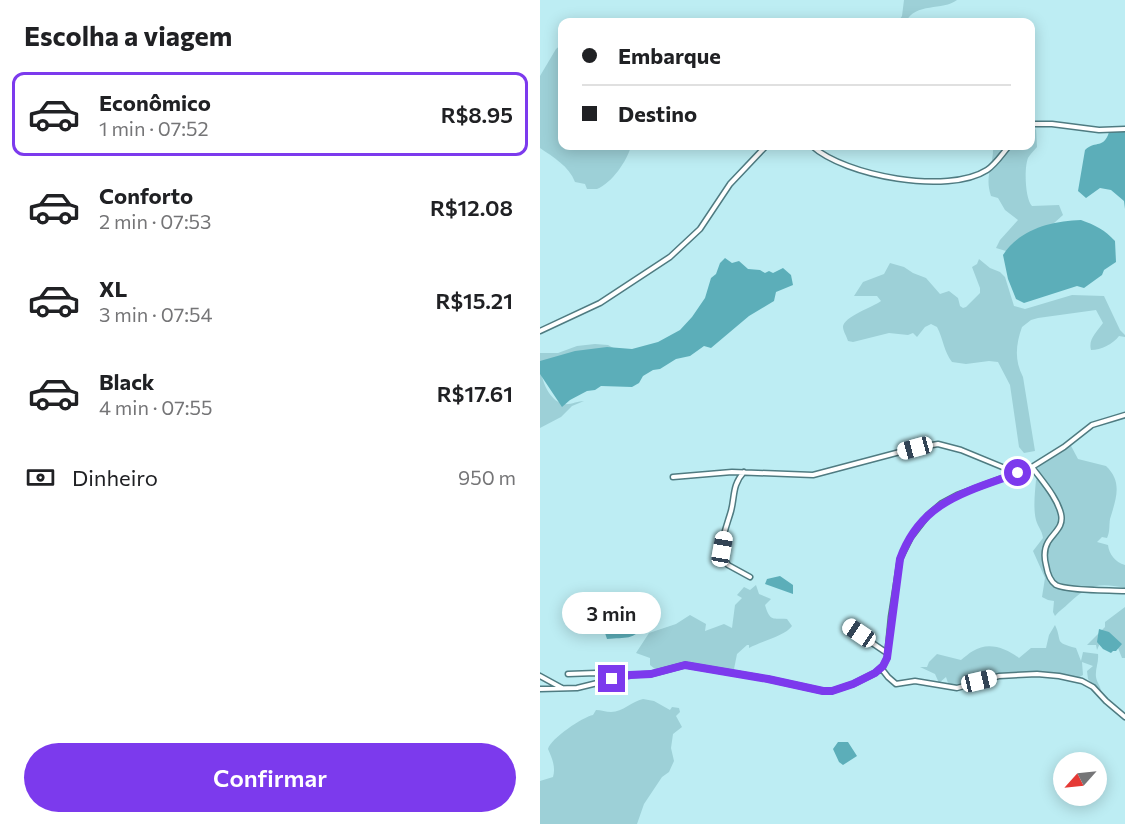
<!DOCTYPE html>
<html lang="pt">
<head>
<meta charset="utf-8">
<style>
  :root { --surface:#fff; --page:#f6f6f6; --text:#202124; --muted:#757577; --line:#e0e0e0; --accent:#7c3aed }
  body { margin:0; font-family:Commissioner,sans-serif; background:var(--page); color:var(--text); height:100vh; display:flex; flex-direction:column; font-size:22px; white-space:nowrap }
  * { box-sizing:border-box; margin:0 }
  p { font-size:20px; color:var(--muted) }
  .icon { flex:none; width:33px; height:33px; fill:none; stroke:currentColor; stroke-width:2; stroke-linecap:round; stroke-linejoin:round }
  .map { position:relative; flex:1; overflow:hidden }
  .drawer { display:flex; flex-direction:column; background:var(--surface); width:540px }
  .drawer>* { flex:none }
  .hud { position:absolute; left:18px; top:18px; width:477px; height:132px; border-radius:12px; box-shadow:0 3px 15px #0003; display:grid; align-content:center; height:132px; padding:0 24px; background:var(--surface) }
  .needle { width:39px; rotate:243deg }
  .fabs { position:absolute; left:513px; top:752px; display:grid; gap:12px }
  .fabs a { display:grid; place-items:center; width:54px; height:54px; border-radius:50%; background:var(--surface); box-shadow:0 3px 15px #0003; font-size:30px }
  .end { position:absolute; width:27px; height:27px; margin:-14px; border:8px solid #7c3aed; background:#fff; box-shadow:0 0 0 3px #fff }
  .from { border-radius:50% }
  .bubble { position:absolute; height:42px; border-radius:21px; background:var(--surface); box-shadow:0 3px 15px #0003; font-size:20px; font-weight:600; line-height:42px; text-align:center }
  .car { position:absolute; width:18px; height:36px; margin:-18px -9px; border-radius:8px; box-shadow:0 0 4px 2px #0007; background:linear-gradient(#fff 24%,#345 0 40%,#fff 0 76%,#345 0 86%,#fff 0) }
  .hud b { display:flex; align-items:center; gap:21px; height:57px; font-size:22px }
  .hud b+b { border-top:2px solid var(--line) }
  .hud i { width:15px; height:15px; background:var(--text) }
  ul { padding:0; list-style:none }
  li { display:flex; align-items:center; gap:18px; height:84px; margin:0 12px 9px; padding:0 12px; border:3px solid transparent; border-radius:12px }
  li div { flex:1 }
  li b { display:block; font-size:22px }
  li em { font-style:normal; font-weight:600 }
  li.on { border-color:var(--accent) }
  li>.icon { width:54px; height:54px; stroke-width:1.5 }
  h2 { padding:0 24px; font-size:27px; line-height:72px }
  .pay { display:flex; align-items:center; gap:15px; height:66px; padding:0 24px; font-size:22px }
  .pay p { margin-inline-start:auto }
  .button { display:flex; gap:12px; margin-top:auto; padding:12px 24px }
  .button a { flex:1; height:69px; border-radius:36px; background:var(--accent); color:#fff; font-size:24px; font-weight:600; line-height:69px; text-align:center }
  main { display:flex; flex:1; min-height:0 }
  .map>svg:first-child { display:block }
</style>
</head>
<body>
<main>
<section class="drawer">
<h2>Escolha a viagem</h2>
<ul>
<li class="on"><svg class="icon" aria-label="car" viewBox="0 0 24 24"><path d="M5 17H2v-5l4-1 3-4h7l3 4 3 1v5h-3M9 17h6M6 11h13"/><circle cx="7" cy="17" r="2"/><circle cx="17" cy="17" r="2"/></svg><div><b>Econômico</b><p>1 min · 07:52</p></div><em>R$8.95</em></li>
<li><svg class="icon" aria-label="car" viewBox="0 0 24 24"><path d="M5 17H2v-5l4-1 3-4h7l3 4 3 1v5h-3M9 17h6M6 11h13"/><circle cx="7" cy="17" r="2"/><circle cx="17" cy="17" r="2"/></svg><div><b>Conforto</b><p>2 min · 07:53</p></div><em>R$12.08</em></li>
<li><svg class="icon" aria-label="car" viewBox="0 0 24 24"><path d="M5 17H2v-5l4-1 3-4h7l3 4 3 1v5h-3M9 17h6M6 11h13"/><circle cx="7" cy="17" r="2"/><circle cx="17" cy="17" r="2"/></svg><div><b>XL</b><p>3 min · 07:54</p></div><em>R$15.21</em></li>
<li><svg class="icon" aria-label="car" viewBox="0 0 24 24"><path d="M5 17H2v-5l4-1 3-4h7l3 4 3 1v5h-3M9 17h6M6 11h13"/><circle cx="7" cy="17" r="2"/><circle cx="17" cy="17" r="2"/></svg><div><b>Black</b><p>4 min · 07:55</p></div><em>R$17.61</em></li>
</ul>
<div class="pay"><svg class="icon" aria-label="cash" viewBox="0 0 24 24"><path d="M3 7h18v10H3z"/><circle cx="12" cy="12" r="2"/></svg>Dinheiro<p>950 m</p></div>
<div class="button"><a>Confirmar</a></div>
</section>
<div class="map">
<svg width="585" height="824" viewBox="0 0 585 824">
  <rect width="100%" height="100%" fill="#bdedf3"/>
  <!-- green -->
  <path fill="#9dd0d7" d="M364 0H417C403 11 375 2 366 22H358L362 16Z
    M22 44V146H91C87 161 72 183 57 189H47L45 184 35 182C29 166 13 157 0 148V76L16 49Z
    M496 128 497 147C494 151 490 154 488 158 484 168 485 199 492 206 501 206 510 205 519 205L523 215 513 224 466 251 456 248 460 240 478 220 465 210 458 198 451 196C444 175 454 166 453 146H490L491 139Z
    M439 259 450 268 460 272 465 277 474 306 485 309 532 295 564 296 580 330 585 335V337L579 336C573 344 561 350 551 350 548 339 557 332 563 323L556 310 498 318 491 320 482 327C476 344 474 360 483 377L495 451 484 453 479 447 470 385 458 362 449 361 426 364 412 362C404 352 403 338 397 327L391 324 385 327 377 337 373 333 368 335 349 333 313 342 308 341C307 337 303 331 303 327 303 317 333 307 341 301L337 296H314L323 282 344 274 350 263 364 267 373 273 386 278 400 294 409 291 418 298 420 306 423 308 426 307 440 293V288L432 267 437 264Z
    M55 344 68 345 84 354 2 372C1 382 12 403 24 404 30 405 38 401 44 401L32 406 21 417 0 428V353H18L37 346Z
    M530 444 538 459 566 466C583 482 576 499 570 519 569 526 570 532 567 538L562 537 557 542 568 545C569 554 575 562 585 565V588C558 582 548 585 529 603 524 608 519 611 515 616L513 612 514 601 508 600 502 597 505 578 493 551 503 538C502 530 498 527 496 520 493 508 495 492 496 480L499 478 498 466 503 461Z
    M216 585 219 594 231 599 225 605C230 622 233 618 247 619L252 626C245 636 222 641 209 648V645H207L197 654 194 669H180L151 664 115 669 110 665V658L96 653 109 633 136 624 150 615 166 624 165 631 184 624 192 628 195 605 202 598 197 595 204 587 210 590Z
    M585 607V658H582L578 648 561 641 557 650 556 645H547L565 627V622Z
    M515 625C523 642 513 642 536 648L541 661 543 652 558 654C559 662 555 669 556 677 557 684 561 685 561 693L548 679 547 671 553 666 542 662 543 675 536 679 512 674 480 673 474 677 437 682 420 689 409 686 406 677 399 683 395 674 380 667H387L389 662 397 654 421 660C425 657 429 653 433 651 448 641 466 648 479 658L491 648H506L509 635Z
    M103 699 114 701 130 710 132 707 139 708 140 712 136 716 142 727 133 734 131 748 134 761 129 772 122 777 104 804 97 824H0V781L13 777C16 767 12 758 8 749 11 738 43 717 53 715L56 710C61 710 66 712 71 712 83 712 92 701 103 699Z"/>
  <!-- water -->
  <path fill="#5caeb9" d="M569 132H585V209L584 201 571 190 560 188 546 198 538 191 545 150C556 140 564 149 569 132Z
    M541 220C555 225 565 230 575 241L576 262 564 270 562 275 544 288 537 286 484 303 476 299 468 279 463 255C480 229 511 221 541 220Z
    M185 258 192 263 199 261 208 269 220 270 225 273 229 271 233 273 243 268 251 275 253 285 236 292 234 301 209 316 171 348 164 346 150 356 136 359 120 369 113 370 103 376 99 383 92 387 61 386 55 390 47 391 30 400 22 407 0 374V361L35 351 67 347 92 349 118 342 140 330 152 317 165 298 171 278 176 274 180 263Z
    M240 576 253 585V594L225 584 227 579Z
    M94 622 106 624C93 641 86 637 67 639L64 630 66 627Z
    M559 629 569 632 582 644 576 651H573L571 653 563 649 557 642Z
    M298 742H308L317 756 303 765 299 762 293 749Z"/>
  <g fill="none" stroke-linecap="round" stroke-linejoin="round">
    <defs>
      <path id="street" d="M490 124H512L559 130 585 129
        M272 146C305 176 408 195 447 170 456 164 462 154 469 146
        M0 331 60 303 130 257 160 229 190 184 226 146
        M492 467C502 481 517 497 521 514 524 527 514 532 508 542 504 549 504 557 506 565 507 571 510 581 516 585 527 591 570 590 585 591
        M204 472C192 485 195 496 191 511 186 529 176 548 188 565L210 577
        M133 477 192 472 273 475 375 448 398 444 421 450 477 473
        M307 626 347 653
        M341 668 348 677 356 684 375 681 417 688 459 676 497 674 519 676 542 681 553 687 566 701 585 717
        M28 674 56 673 71 678
        M0 676 22 688
        M0 689 37 688 90 675 111 674 145 665 228 679 283 691H292L313 684 335 673 343 666 347 658 351 617 360 559 371 537 388 515 402 503 417 495 492 467 524 447 552 425 585 415"/>
    </defs>
    <!-- street casing -->
    <use href="#street" stroke="#4f7b81" stroke-width="7"/>
    <!-- street -->
    <use href="#street" stroke="#fff" stroke-width="4"/>
  </g>
  <g fill="none" stroke-linecap="round" stroke-linejoin="round">
    <!-- route -->
    <path stroke="#7c3aed" stroke-width="8" d="M72 679 90 675 111 674 145 665 228 679 283 691H292L313 684 335 673 343 666 347 658 360 559C381 501 426 492 478 473"/>
  </g>
</svg>
<div class="fabs">
<a><svg class="needle" viewBox="-14 -14 28 28"><path d="M0-13l5 13h-10z" fill="#e53935"/><path d="M0 13l5-13h-10z" fill="#757577"/></svg></a>
</div>
<i class="end from" style="left:478px;top:473px"></i>
<i class="end" style="left:72px;top:679px"></i>
<div class="bubble" style="left:22px;top:592px;width:99px">3 min</div>
<i class="car" style="left:375px;top:448px;rotate:255deg"></i>
<i class="car" style="left:182px;top:549px;rotate:10deg"></i>
<i class="car" style="left:319px;top:633px;rotate:304deg"></i>
<i class="car" style="left:439px;top:681px;rotate:77deg"></i>
<div class="hud">
<b><i class="from"></i>Embarque</b>
<b><i></i>Destino</b>
</div>
</div>
</main>
</body>
</html>
